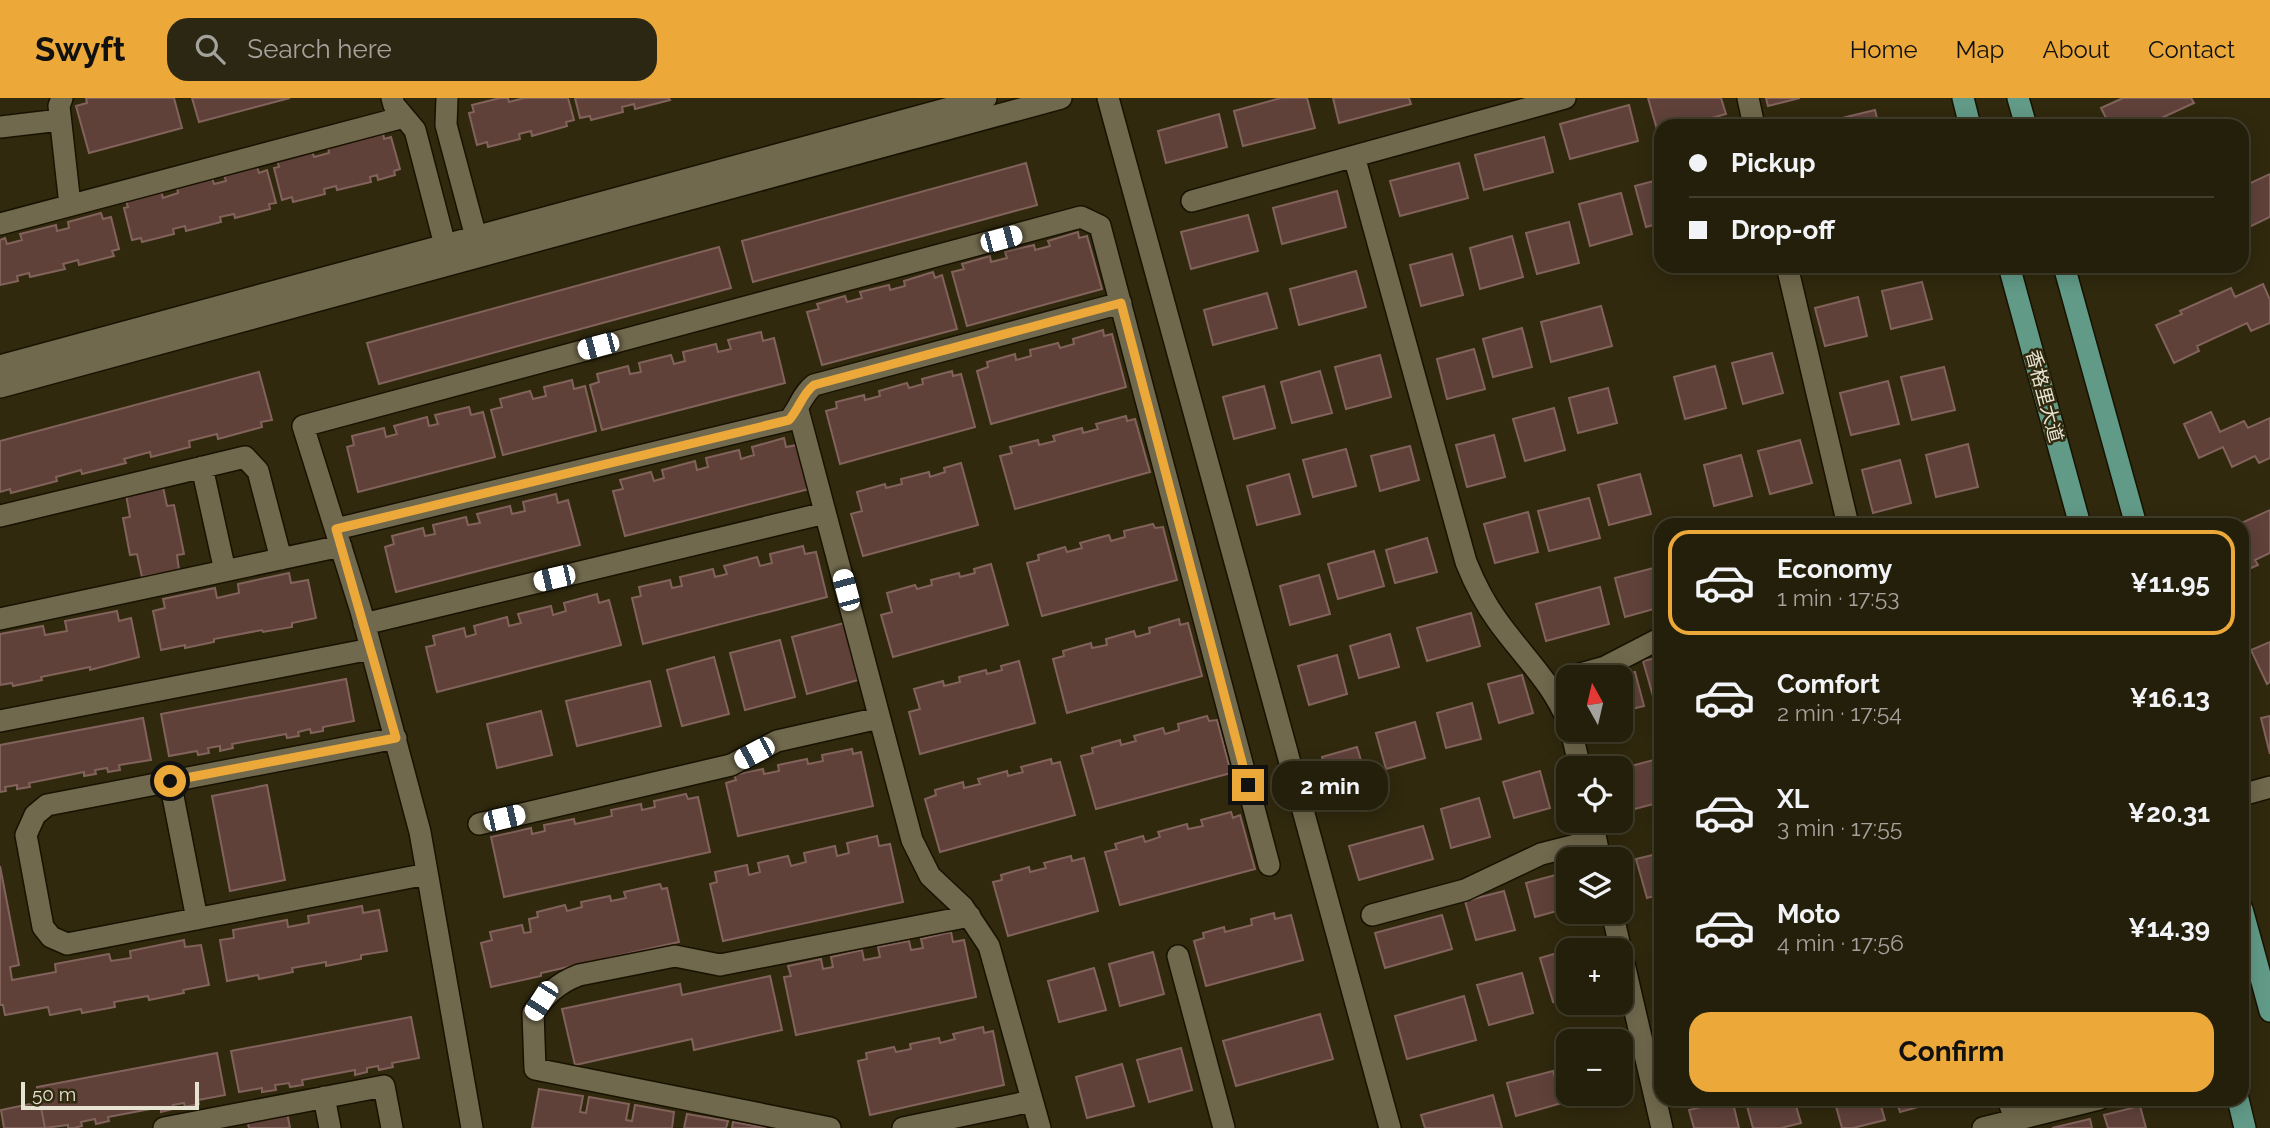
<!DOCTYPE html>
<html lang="en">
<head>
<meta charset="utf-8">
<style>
  :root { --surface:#241f0a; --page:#2c2713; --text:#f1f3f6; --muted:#a3a29c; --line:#413d2b; --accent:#eca93a }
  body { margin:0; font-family:Raleway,"Noto Sans SC",sans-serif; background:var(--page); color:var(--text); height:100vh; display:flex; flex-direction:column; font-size:26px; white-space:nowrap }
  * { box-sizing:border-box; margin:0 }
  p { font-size:23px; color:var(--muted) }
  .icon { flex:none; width:38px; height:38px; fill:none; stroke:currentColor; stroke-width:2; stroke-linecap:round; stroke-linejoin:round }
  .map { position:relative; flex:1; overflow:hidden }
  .panel { position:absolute; left:1654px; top:420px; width:595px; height:588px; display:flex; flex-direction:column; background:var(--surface); border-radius:21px; box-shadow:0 4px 18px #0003,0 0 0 2px var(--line) }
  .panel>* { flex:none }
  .top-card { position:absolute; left:1654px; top:21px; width:595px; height:154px; border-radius:21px; box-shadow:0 4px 18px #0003,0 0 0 2px var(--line); display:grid; align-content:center; height:154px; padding:0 35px; background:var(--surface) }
  .needle { width:46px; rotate:352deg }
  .controls { position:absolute; left:1556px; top:567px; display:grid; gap:14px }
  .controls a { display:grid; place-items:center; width:77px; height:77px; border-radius:14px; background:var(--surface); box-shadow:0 4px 18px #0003,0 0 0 2px var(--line); font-size:35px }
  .scale { position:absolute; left:21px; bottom:18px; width:178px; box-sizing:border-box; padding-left:7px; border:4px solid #e7e3d3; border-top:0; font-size:19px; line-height:24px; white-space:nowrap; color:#e7e3d3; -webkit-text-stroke:5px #30290e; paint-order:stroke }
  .end { position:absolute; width:32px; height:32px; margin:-16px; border:9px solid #eca93a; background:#111; box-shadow:0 0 0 4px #111 }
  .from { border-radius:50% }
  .bubble { position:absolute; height:49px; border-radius:21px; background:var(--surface); box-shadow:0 4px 18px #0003,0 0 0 2px var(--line); font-size:23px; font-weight:700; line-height:49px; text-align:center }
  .car { position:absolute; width:21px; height:42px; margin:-21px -10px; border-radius:9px; box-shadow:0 0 5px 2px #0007; background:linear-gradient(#fff 24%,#345 0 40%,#fff 0 76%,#345 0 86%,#fff 0) }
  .top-card b { display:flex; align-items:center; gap:24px; height:66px; font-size:26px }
  .top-card b+b { border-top:2px solid var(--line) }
  .top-card i { width:18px; height:18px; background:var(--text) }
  ul { padding:12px 0 0; list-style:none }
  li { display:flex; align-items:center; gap:21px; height:105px; margin:0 14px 10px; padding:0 21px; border:4px solid transparent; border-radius:21px }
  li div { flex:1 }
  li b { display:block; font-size:26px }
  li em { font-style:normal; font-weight:700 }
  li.current { border-color:var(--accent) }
  li>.icon { width:63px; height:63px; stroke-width:1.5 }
  .action { display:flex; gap:14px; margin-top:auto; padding:14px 35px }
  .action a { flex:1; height:80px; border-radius:21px; background:var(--accent); color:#111; font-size:28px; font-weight:700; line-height:80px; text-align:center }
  header { display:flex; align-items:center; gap:42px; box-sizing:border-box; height:98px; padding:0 35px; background:var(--accent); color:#111 }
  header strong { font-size:33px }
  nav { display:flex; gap:38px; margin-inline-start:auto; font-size:24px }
  .search { width:490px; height:63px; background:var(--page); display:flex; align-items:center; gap:18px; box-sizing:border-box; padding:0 24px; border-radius:21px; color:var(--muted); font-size:26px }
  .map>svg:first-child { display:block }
</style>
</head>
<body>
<header>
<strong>Swyft</strong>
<div class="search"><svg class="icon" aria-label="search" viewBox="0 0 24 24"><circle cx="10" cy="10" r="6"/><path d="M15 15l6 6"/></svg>Search here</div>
<nav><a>Home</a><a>Map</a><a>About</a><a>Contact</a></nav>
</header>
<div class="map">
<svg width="2270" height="1030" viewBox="0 0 2270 1030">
  <rect width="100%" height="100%" fill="#30290e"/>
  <!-- building -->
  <path fill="#5f413a" stroke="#82635b" stroke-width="2" d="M86 0H174L182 30 89 55 76 8 87 5Z
    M192 0H290L199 24Z
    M500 0H508L509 4 524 0H568L574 22 566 24 567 28 532 38 531 33 519 36 520 41 488 49 487 44 477 47 469 15 474 14 472 7Z
    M575 0H669L670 2 635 11 634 6 622 9 623 14 591 22 590 18 580 20Z
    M1281 0H1307L1315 30 1243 48 1234 13Z
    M1333 0H1409L1411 6 1339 25Z
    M1648 0H1721L1726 16 1682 28H1661V34L1658 35Z
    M1766 0H1800L1768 8Z
    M2123 0H2191L2194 5 2144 28H2110L2101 10Z
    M1629 7 1638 43 1570 61 1560 26Z
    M1875 12 1879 28H1836L1834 22Z
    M1219 16 1227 49 1166 65 1158 33Z
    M383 34 384 41 391 39 400 71 394 73 395 77 378 82 377 77 370 79 371 84 337 92 336 88 324 91 325 96 293 104 292 99 282 102 274 70 279 69 277 62 312 53 314 59 329 55 328 49Z
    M1544 39 1553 74 1484 92 1475 57Z
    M1026 65 1037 107 753 184 742 143Z
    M1459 65 1468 100 1400 118 1390 83Z
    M257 69 259 75 267 72 276 105 269 106 270 111 235 120 234 116 220 119 221 124 186 133 185 128 173 131 174 136 142 144 141 140 132 142 124 110 128 109 126 103 161 93 163 100 178 95 177 89 212 80 214 86 226 83 224 77Z
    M2270 76V119L2245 131 2242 125V89Z
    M1661 81V125L1646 129 1635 88Z
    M1337 93 1346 129 1282 146 1273 110Z
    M1621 95 1632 136 1590 148 1579 106Z
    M101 115 103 121 111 119 119 151 112 153 114 158 79 167 78 162 63 166 65 171 30 179 29 175 17 178 18 183 0 187V142L5 140 7 146 22 142 20 136 56 127 57 133 69 130 68 124Z
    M1248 117 1258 153 1191 171 1181 134Z
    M1569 124 1579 165 1537 176 1526 135Z
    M1078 134 1079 140 1087 138 1102 191 967 228 952 174 964 171 962 166 990 158 991 164 1007 160 1005 154 1034 147 1035 152 1050 148 1048 143Z
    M1512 138 1523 179 1480 191 1470 150Z
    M719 149 731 190 379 286 367 245Z
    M1452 156 1463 197 1421 208 1410 167Z
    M1356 173 1366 209 1299 227 1290 191Z
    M933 174 935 180 942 177 957 231 822 267 807 214 819 211 817 206 845 198 847 204 862 200 860 194 889 187 890 192 905 188 904 183Z
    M1922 184 1932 221 1891 231 1882 193Z
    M2263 186 2270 202V225L2251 233 2247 225 2197 248 2199 253 2174 265 2156 227 2182 216 2180 213 2231 190 2235 199Z
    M1267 195 1277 230 1213 247 1204 212Z
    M1858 199 1867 238 1825 248 1815 210Z
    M1601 208 1612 248 1551 264 1541 224Z
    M1522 230 1532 269 1493 279 1483 241Z
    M1103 232 1104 238 1112 236 1126 289 991 326 977 273 988 269 987 264 1015 256 1016 262 1031 258 1030 252 1058 245 1060 250 1074 246 1073 241Z
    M761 234 763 243 774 240 785 285 602 332 590 287 599 284 597 276 628 268 630 276 641 274 639 265 671 257 674 266 685 263 683 254 716 246 718 254 731 251 728 242Z
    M1474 251 1485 291 1447 301 1437 261Z
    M1772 255 1783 295 1743 306 1732 265Z
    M1380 257 1391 299 1346 311 1335 269Z
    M1715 268 1726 310 1685 321 1674 279Z
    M1944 269 1955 312 1912 322 1901 279Z
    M952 273 953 278 961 276 975 329 840 366 826 313 837 310 836 304 864 297 865 302 880 298 879 293 907 285 909 290 923 286 922 281Z
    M1320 273 1332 315 1292 325 1281 284Z
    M259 274 272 322 261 324 262 329 218 341 217 336 189 343 190 349 151 359 150 354 124 361 126 365 82 376 81 372 56 379 57 383 11 395 10 391 0 394V343Z
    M572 282 574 291 585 288 596 333 503 357 491 312 502 309 500 301 530 293 533 301 546 298 544 289Z
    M1888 283 1899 326 1851 337 1840 295Z
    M1264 288 1275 330 1234 341 1223 299Z
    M1608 290 1617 325 1578 335 1569 300Z
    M469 309 471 317 483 314 495 359 358 394 347 349 354 347 352 338 384 330 386 339 397 336 394 328 427 319 429 328 438 326 435 317Z
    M1554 310 1565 352 1525 363 1513 321Z
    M2211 314 2220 334 2244 323 2248 330 2270 320V360L2259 365 2255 358 2232 369 2223 349 2199 360 2184 326Z
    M1126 318 1127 323 1135 321 1150 374 1015 411 1000 358 1012 355 1010 349 1038 342 1039 347 1055 343 1053 338 1082 330 1083 335 1098 331 1096 326Z
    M1494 337 1505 379 1467 389 1456 347Z
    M784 340 786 349 797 347 809 391 625 438 613 393 623 391 620 382 651 374 654 383 664 380 662 372 695 363 697 372 708 369 706 360 739 352 741 361 754 357 752 349Z
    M1800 342 1812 385 1770 396 1758 353Z
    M1968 346 1978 389 1936 399 1926 357Z
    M1410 348 1419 382 1380 393 1371 358Z
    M1346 351 1356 388 1313 399 1303 362Z
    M1741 357 1752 398 1714 408 1704 367Z
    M1900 362 1911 405 1873 415 1862 372Z
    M961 365 978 427 863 458 851 416 862 413 857 394 885 386 886 390 902 386 901 381 929 374 930 379 945 374 944 370Z
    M1289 376 1300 416 1257 427 1247 388Z
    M1640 376 1651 416 1609 427 1598 387Z
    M163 389 167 408 174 407 184 456 177 457 179 472 142 479 137 456 130 457 123 420 130 419 126 396Z
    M556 396 558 405 568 402 580 447 396 494 385 449 394 446 392 438 423 430 425 438 435 436 433 427 466 419 468 427 480 425 477 416 510 408 512 416 525 413 523 404Z
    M1589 400 1600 440 1549 453 1538 413Z
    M2270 412V455L2255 462 2258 467 2242 474V427L2239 426Z
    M1528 414 1538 454 1495 465 1484 426Z
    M1153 426 1155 430 1163 429 1177 482 1042 518 1027 465 1039 462 1038 457 1065 449 1067 454 1082 450 1080 445 1109 437 1111 443 1125 439 1124 433Z
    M1427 440 1437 474 1395 485 1386 452Z
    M803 448 805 456 816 454 827 499 643 546 632 500 641 498 639 489 670 482 672 490 682 488 680 479 713 471 715 479 727 476 724 468 757 459 760 468 772 465 770 456Z
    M1374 453 1384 488 1338 501 1328 466Z
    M991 466 1008 527 893 559 881 517 892 514 887 495 915 487 917 491 932 487 931 482 959 475 960 479 975 475 974 471Z
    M1661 468V509L1625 519 1615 480Z
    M289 475 291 485 308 482 316 520 292 525V529L263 534 262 532 214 541V544L185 550V547L161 552 153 513 165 510 163 501 215 490 217 500 239 495 238 486Z
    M1319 477 1330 516 1290 527 1280 488Z
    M1600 489 1609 526 1546 543 1536 506Z
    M597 496 599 505 609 502 621 547 437 594 426 549 435 547 433 538 464 530 466 539 476 536 474 528 507 519 509 528 521 525 518 516 551 508 553 517 566 513 564 505Z
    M117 513 119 523 131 520 139 559 90 572V569L41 579 42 582 13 588 12 585 0 587V536L43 528 45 537 67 533 65 523Z
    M1471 515 1480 548 1427 563 1417 530Z
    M1179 521 1180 527 1188 525 1202 578 1067 615 1053 561 1064 558 1063 553 1091 545 1092 550 1107 547 1106 541 1134 533 1136 539 1150 535 1149 530Z
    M844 525 858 582 807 596 792 539Z
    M1390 536 1399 569 1359 580 1350 548Z
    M780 542 795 599 745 612 730 555Z
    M2270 544V584L2267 586 2251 552Z
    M1337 557 1347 596 1309 607 1298 568Z
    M714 559 729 616 682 628 667 572Z
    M1661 559V604L1655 605 1643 563Z
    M1019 563 1035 625 920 656 909 614 920 611 914 591 943 583 944 588 960 584 959 579 986 572 987 576 1002 572 1001 568Z
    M1635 574 1644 608 1620 614V579H1614Z
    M1522 577 1533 615 1499 625 1488 586Z
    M346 581 354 623 323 629V633L311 635 310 631 298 634 299 638 287 640 286 636 232 646 233 650 220 653V648L208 650 209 655 198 657 197 653 169 658 161 616Z
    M650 583 661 628 577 648 566 603Z
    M1472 605 1481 641 1446 650 1437 615Z
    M541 613 552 657 497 670 487 626Z
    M1207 618 1209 623 1217 622 1231 675 1096 711 1081 658 1093 655 1092 650 1120 642 1121 647 1136 643 1134 638 1163 630 1165 636 1179 632 1178 626Z
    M2270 618V656L2261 620Z
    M143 620 151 662 119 667 120 672 108 674 107 670 95 672 96 676 84 678V674L29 685 30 689 17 691V687L5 689 6 693 0 694V647Z
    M1415 624 1425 660 1386 671 1376 635Z
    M1357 649 1367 683 1332 693 1322 659Z
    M852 651 853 656 861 654 873 708 738 738 726 685 736 682 734 677 763 671 764 676 779 673 778 667 807 661 808 666 823 663 822 657Z
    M1661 660V704L1631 712 1620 671Z
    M1051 661 1052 666 1060 664 1075 717 940 754 925 701 936 697 935 692 963 684 964 690 980 686 978 681 1007 673 1008 678 1023 674 1021 669Z
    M1540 673 1550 710 1514 720 1503 684Z
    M267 687 285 782 230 793 212 698Z
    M686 696 688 701 698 699 710 754 504 799 491 739 531 730 532 736 545 733 544 727 574 721 575 726 612 718 611 712 641 706 642 712 655 709 654 703Z
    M1479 700 1490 739 1451 750 1441 711Z
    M1231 714 1233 720 1240 717 1255 771 1120 807 1105 754 1117 751 1115 746 1143 738 1145 744 1160 739 1158 734 1187 726 1188 731 1203 728 1201 722Z
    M1423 728 1433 761 1359 782 1349 748Z
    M877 738 879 748 890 746 903 804 723 843 710 786 717 784 715 774 747 767 749 777 760 774 758 765 788 758 791 768 806 764 804 755 835 748 837 758 849 755 847 745Z
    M1661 755V796L1647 800 1636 761Z
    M1071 758 1072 763 1084 760 1098 813 1008 838 993 784 1002 782 1001 777 1029 769 1030 774 1046 770 1044 765Z
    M0 768 19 867 10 869 12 882 56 874 55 866 109 856 111 863 131 860 130 853 184 842 185 849 201 847 209 887 183 892 184 895 149 902 148 898 114 904 115 909 82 915 81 911 50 917 48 909 5 917 3 907H0Z
    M1563 775 1568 793V810L1535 819 1526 785Z
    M660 786 662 791 667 790 679 844 541 875V878L491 889 481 845 492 842 490 834 522 827 524 835 531 834 529 821 538 819 537 814 565 807 567 813 582 809 581 804 610 798 611 803 626 800 624 794Z
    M1504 793 1515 832 1476 842 1465 803Z
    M362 808 363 815 379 812 387 853 361 857V861L326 868V864L292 870 293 874 259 881 258 877 227 883 220 842 234 840 233 832 287 822 288 829 309 825 308 818Z
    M1274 815 1275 821 1291 817 1303 862 1206 888 1194 843 1204 840 1203 835 1224 829 1225 834 1252 827 1251 821Z
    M1442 817 1452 851 1385 870 1375 835Z
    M951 834 953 844 964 842 976 899 796 937 784 879 791 878 788 868 821 861 823 871 833 869 831 859 862 852 864 862 880 859 878 849 909 843 911 852 923 850 921 841Z
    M1568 852V900L1553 904 1540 860Z
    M1153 854 1164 896 1120 908 1109 866Z
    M1094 870 1106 912 1059 924 1048 883Z
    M1522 875 1533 915 1489 927 1477 887Z
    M770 878 782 932 694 952 692 941 575 967 562 911 680 886 682 897Z
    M1464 898 1476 942 1407 961 1395 918Z
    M1320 916 1333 961 1236 988 1223 943Z
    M411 919 419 960 392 965 393 969 379 972 378 968 367 970V974L355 977V972L302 982 303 987 290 989 289 985 275 987 276 992 262 994V990L239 994 231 953Z
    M983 929 984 935 993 933 1004 987 870 1017 858 963 867 961 866 955 894 949 896 954 911 951 910 946 939 940 940 945 955 941 953 936Z
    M1181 950 1192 992 1149 1004 1137 962Z
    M217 955 225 997 198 1002 199 1006 185 1009 184 1005 173 1007V1011L161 1014V1009L108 1019 109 1023 96 1026 95 1021 81 1024 82 1028 74 1030H68V1027L45 1030 37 989Z
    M1122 966 1134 1008 1087 1020 1076 979Z
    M1553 973 1562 1005 1516 1018 1507 985Z
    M539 991 583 998 580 1014 586 1015 589 999 629 1006 626 1022 632 1023 635 1007 674 1014 672 1030H532Z
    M1493 997 1502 1030H1425L1421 1017Z
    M1732 1001 1739 1030H1694L1689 1012Z
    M1745 1001H1794L1801 1025 1781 1030H1753Z
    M1834 1001H1879L1885 1022 1853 1030H1842Z
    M1896 1001H1947L1900 1014Z
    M40 1004 45 1030H4L1 1012Z
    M2140 1008 2146 1030H2108L2104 1017Z
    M287 1014 290 1030H249L247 1022Z
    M687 1016 728 1023 726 1030H684Z
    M2090 1021 2092 1030H2052Z
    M733 1024 767 1030H732Z"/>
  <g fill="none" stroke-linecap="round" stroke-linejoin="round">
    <defs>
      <path id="minor" d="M62 0 59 8 70 107
        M392 0 394 7 415 32 445 147
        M447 0 446 27 476 139
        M1108 0 1390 1030
        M1748 0 1754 28
        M0 29 60 22
        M1354 58 1466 464C1474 484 1484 504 1497 522 1521 556 1552 584 1568 624
        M1192 103 1565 0
        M0 126 404 19
        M1787 168 1848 427
        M0 268 986 0
        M0 289 1061 0
        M798 312 912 742 930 778 963 809 989 848 1040 1030
        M202 369 225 473
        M0 418 245 359 258 373 281 461
        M336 431 789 322C799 311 802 296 814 287L1121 205
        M0 521 341 448
        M364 526 825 415
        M1569 579 1605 569 1661 540
        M0 623 371 551
        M1571 632 1580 670
        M396 640 47 707 35 717 26 737 43 829 51 839 67 846 427 776
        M170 683 197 821
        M2242 697 2270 689
        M1592 723 1600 761
        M479 726 731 667 777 643 879 620
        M1612 814 1662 1030
        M1372 817 1465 792 1541 756 1596 742
        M1178 858 1224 1030
        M324 999 330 1030
        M2008 1001 2018 1030
        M164 1030 384 988 392 1030
        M472 1030 420 734 361 513 303 328 1081 119 1100 128 1269 767
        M830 1030 535 971 533 915C545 897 558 885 579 877L675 858 720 867 970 818
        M903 1030 1032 1003
        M1983 1030 2099 1001"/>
      <path id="major" d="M1963 0 1970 28
        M2018 0 2026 28
        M2009 168 2080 427
        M2064 168 2136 427
        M2242 811 2270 913
        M2238 1001 2245 1030"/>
    </defs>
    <!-- minor casing -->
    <use href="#minor" stroke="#181200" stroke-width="24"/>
    <!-- major casing -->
    <use href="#major" stroke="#181200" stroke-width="24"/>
    <!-- minor -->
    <use href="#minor" stroke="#71694d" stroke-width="21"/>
    <!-- major -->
    <use href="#major" stroke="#619a87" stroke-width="21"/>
  </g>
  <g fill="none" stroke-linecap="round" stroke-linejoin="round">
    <!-- route -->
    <path stroke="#eca93a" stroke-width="9" d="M170 683 396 640 336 431 789 322C799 311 802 296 814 287L1121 205 1248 687"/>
  </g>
  <g text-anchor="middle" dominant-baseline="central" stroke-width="5" stroke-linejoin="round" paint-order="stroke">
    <!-- street labels -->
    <g font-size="19" fill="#e7e3d3" stroke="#30290e">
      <text transform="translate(2045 298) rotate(75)">香格里大道</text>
    </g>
  </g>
</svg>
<div class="controls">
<a><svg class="needle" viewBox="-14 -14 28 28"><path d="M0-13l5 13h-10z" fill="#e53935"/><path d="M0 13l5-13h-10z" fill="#a3a29c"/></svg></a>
<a><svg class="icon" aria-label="locate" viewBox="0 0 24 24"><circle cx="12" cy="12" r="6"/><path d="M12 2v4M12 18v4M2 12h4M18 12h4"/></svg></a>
<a><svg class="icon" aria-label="layers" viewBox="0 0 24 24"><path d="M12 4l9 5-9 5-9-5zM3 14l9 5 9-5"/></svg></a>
<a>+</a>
<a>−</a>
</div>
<div class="scale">50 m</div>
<i class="end from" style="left:170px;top:683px"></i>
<i class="end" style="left:1248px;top:687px"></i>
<div class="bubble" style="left:1272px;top:663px;width:116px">2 min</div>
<i class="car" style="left:1001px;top:141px;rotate:75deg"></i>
<i class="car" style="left:598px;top:248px;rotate:255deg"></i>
<i class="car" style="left:554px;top:480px;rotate:257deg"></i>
<i class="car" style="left:846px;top:492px;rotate:345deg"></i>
<i class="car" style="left:754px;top:655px;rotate:242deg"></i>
<i class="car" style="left:504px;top:720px;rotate:77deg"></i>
<i class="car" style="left:541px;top:903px;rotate:213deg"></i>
<div class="top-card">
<b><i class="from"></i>Pickup</b>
<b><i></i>Drop-off</b>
</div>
<section class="panel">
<ul>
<li class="current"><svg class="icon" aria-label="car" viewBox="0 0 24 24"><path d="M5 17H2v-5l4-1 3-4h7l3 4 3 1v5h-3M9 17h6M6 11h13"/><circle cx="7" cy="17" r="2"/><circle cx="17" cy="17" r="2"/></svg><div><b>Economy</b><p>1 min · 17:53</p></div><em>¥11.95</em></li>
<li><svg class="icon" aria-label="car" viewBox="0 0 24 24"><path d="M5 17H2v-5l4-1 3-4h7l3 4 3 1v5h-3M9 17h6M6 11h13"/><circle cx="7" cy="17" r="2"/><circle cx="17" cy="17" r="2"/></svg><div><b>Comfort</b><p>2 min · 17:54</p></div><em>¥16.13</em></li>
<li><svg class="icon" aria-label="car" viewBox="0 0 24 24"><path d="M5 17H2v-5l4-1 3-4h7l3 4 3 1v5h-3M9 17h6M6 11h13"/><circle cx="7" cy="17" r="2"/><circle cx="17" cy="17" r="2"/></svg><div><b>XL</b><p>3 min · 17:55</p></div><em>¥20.31</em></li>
<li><svg class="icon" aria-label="car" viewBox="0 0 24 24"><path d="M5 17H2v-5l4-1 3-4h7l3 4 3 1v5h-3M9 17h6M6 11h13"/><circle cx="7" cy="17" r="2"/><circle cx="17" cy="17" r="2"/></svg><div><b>Moto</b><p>4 min · 17:56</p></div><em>¥14.39</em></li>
</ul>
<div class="action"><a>Confirm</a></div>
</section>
</div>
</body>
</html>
